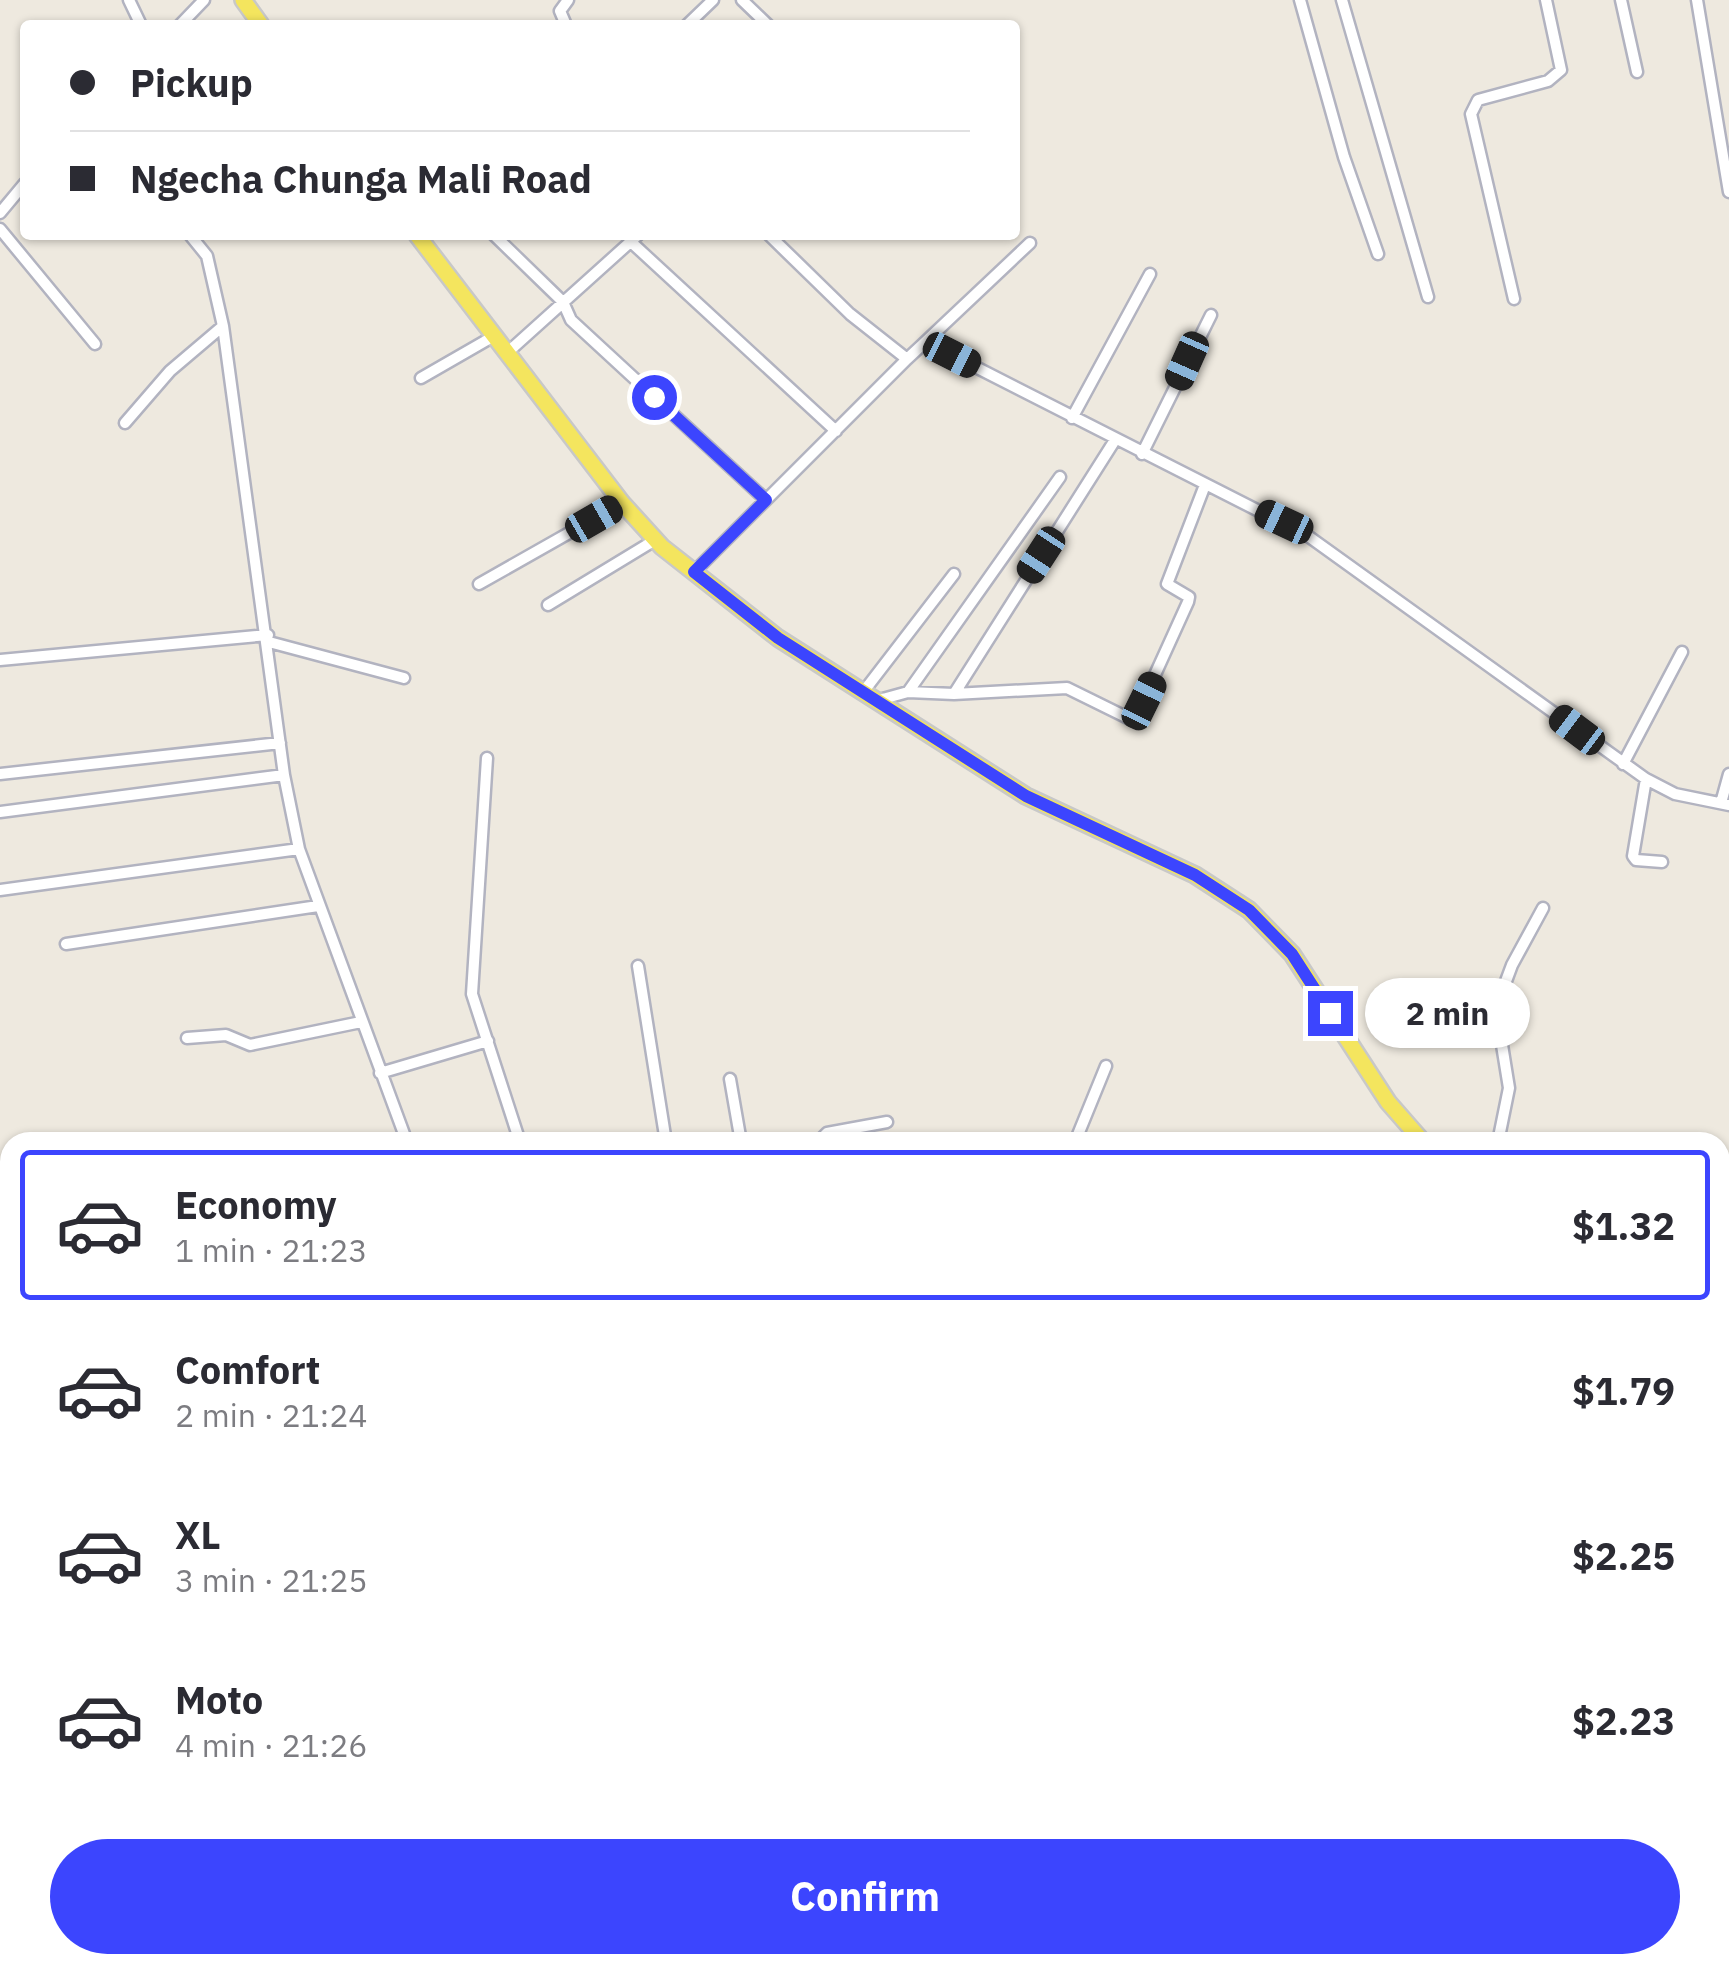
<!DOCTYPE html>
<html lang="en">
<head>
<meta charset="utf-8">
<style>
  :root { --surface:#fff; --page:#f7f7f7; --text:#2b2b33; --muted:#7c7c81; --line:#e1e1e2; --accent:#3c45fe }
  body { margin:0; font-family:"IBM Plex Sans",sans-serif; background:var(--page); color:var(--text); height:100vh; display:flex; flex-direction:column; font-size:38px; white-space:nowrap }
  * { box-sizing:border-box; margin:0 }
  p { font-size:32px; color:var(--muted) }
  .icon { flex:none; width:55px; height:55px; fill:none; stroke:currentColor; stroke-width:2; stroke-linecap:round; stroke-linejoin:round }
  .map { position:relative; flex:1; overflow:hidden }
  .drawer { position:absolute; left:0px; top:1132px; width:1730px; height:842px; display:flex; flex-direction:column; background:var(--surface); border-radius:30px 30px 0 0; box-shadow:0 2px 8px #0004 }
  .drawer>* { flex:none }
  .guide { position:absolute; left:20px; top:20px; width:1000px; height:220px; border-radius:10px; box-shadow:0 2px 8px #0004; display:grid; align-content:center; height:220px; padding:0 50px; background:var(--surface) }
  .end { position:absolute; width:45px; height:45px; margin:-22px; border:12px solid #3c45fe; background:#fff; box-shadow:0 0 0 5px #fff }
  .from { border-radius:50% }
  .bubble { position:absolute; height:70px; border-radius:35px; background:var(--surface); box-shadow:0 2px 8px #0004; font-size:32px; font-weight:700; line-height:70px; text-align:center }
  .car { position:absolute; width:30px; height:60px; margin:-30px -15px; border-radius:12px; box-shadow:0 0 8px 2px #0007; background:linear-gradient(#222 24%,#8ab4d8 0 40%,#222 0 76%,#8ab4d8 0 86%,#222 0) }
  .guide b { display:flex; align-items:center; gap:35px; height:95px; font-size:38px }
  .guide b+b { border-top:2px solid var(--line) }
  .guide i { width:25px; height:25px; background:var(--text) }
  ul { padding:18px 0 0; list-style:none }
  li { display:flex; align-items:center; gap:30px; height:150px; margin:0 20px 15px; padding:0 30px; border:5px solid transparent; border-radius:10px }
  li div { flex:1 }
  li b { display:block; font-size:38px }
  li em { font-style:normal; font-weight:700 }
  li.active { border-color:var(--accent) }
  li>.icon { width:90px; height:90px; stroke-width:1.5 }
  .action { display:flex; gap:20px; margin-top:auto; padding:20px 50px }
  .action a { flex:1; height:115px; border-radius:60px; background:var(--accent); color:#fff; font-size:40px; font-weight:700; line-height:115px; text-align:center }
  .map>svg:first-child { display:block }
</style>
</head>
<body>
<div class="map">
<svg width="1729" height="1974" viewBox="0 0 1729 1974">
  <rect width="100%" height="100%" fill="#eee9df"/>
  <g fill="none" stroke-linecap="round" stroke-linejoin="round">
    <defs>
      <path id="street" d="M129 0 141 25
        M742 0 768 25
        M1300 0 1344 157 1378 254
        M1342 0 1428 297
        M1621 0 1637 72
        M1697 0 1729 192
        M180 25 204 0
        M566 25 560 11 568 0
        M687 25 713 0
        M0 213 25 183
        M0 229 95 344
        M190 235 207 256 223 326 284 775 299 849 407 1142
        M494 235 563 302 571 320 766 500
        M631 242 836 431
        M1514 299 1471 114 1478 100 1548 81 1561 70 1546 0
        M922 345 1030 243
        M507 353 638 235
        M907 359 922 345 952 355 1308 536 1646 779 1675 794 1729 805
        M421 378 494 336
        M1072 418 1150 274
        M125 423 170 371 223 326
        M1142 454 1211 315
        M693 573 907 359 850 314 769 235
        M479 584 622 503
        M548 605 655 540
        M269 642 404 678
        M0 660 268 635
        M864 691 954 574
        M908 692 1060 477
        M954 694 1067 688 1134 721 1188 602 1189 597 1167 584 1205 485
        M879 700 908 692 954 694 1115 440
        M487 758 472 994 520 1142
        M1623 764 1682 652
        M0 774 280 743
        M1646 779 1633 856 1636 860 1662 862
        M1721 803 1729 774
        M0 812 284 775
        M0 890 299 849
        M66 944 318 906
        M638 966 666 1142
        M187 1038 226 1035 250 1045 361 1022
        M380 1073 488 1041
        M730 1079 741 1142
        M1170 1140V1142
        M818 1142 827 1133 887 1122
        M1075 1142 1106 1066
        M1498 1142 1509 1088 1496 1008 1512 965 1543 908
        M0 1221 10 1222
        M1720 1390 1729 1391
        M0 1491 10 1481
        M0 1749 10 1742
        M1720 1949 1726 1974
        M0 1964 25 1974
        M772 1965 775 1974
        M50 1974 56 1965
        M141 1974 149 1965
        M265 1974 272 1965
        M528 1974 533 1965"/>
      <path id="primary" d="M243 0 261 25
        M417 235 622 503 662 547 778 638 1026 796 1195 875 1249 910 1292 954 1388 1102 1423 1142
        M1720 1354 1729 1358"/>
    </defs>
    <!-- street casing -->
    <use href="#street" stroke="#b2b3c0" stroke-width="15"/>
    <!-- primary casing -->
    <use href="#primary" stroke="#c8c8c8" stroke-width="20"/>
    <!-- street -->
    <use href="#street" stroke="#fff" stroke-width="10"/>
    <!-- primary -->
    <use href="#primary" stroke="#f4e55e" stroke-width="15"/>
  </g>
  <g fill="none" stroke-linecap="round" stroke-linejoin="round">
    <!-- route -->
    <path stroke="#3c45fe" stroke-width="12" d="M654 397 766 500 694 572 778 638 1026 796 1195 875 1249 910 1292 954 1330 1013"/>
  </g>
</svg>
<i class="end from" style="left:654px;top:397px"></i>
<i class="end" style="left:1330px;top:1013px"></i>
<div class="bubble" style="left:1365px;top:978px;width:165px">2 min</div>
<i class="car" style="left:952px;top:355px;rotate:117deg"></i>
<i class="car" style="left:1187px;top:361px;rotate:204deg"></i>
<i class="car" style="left:594px;top:519px;rotate:60deg"></i>
<i class="car" style="left:1284px;top:522px;rotate:295deg"></i>
<i class="car" style="left:1041px;top:555px;rotate:213deg"></i>
<i class="car" style="left:1144px;top:701px;rotate:26deg"></i>
<i class="car" style="left:1577px;top:730px;rotate:307deg"></i>
<div class="guide">
<b><i class="from"></i>Pickup</b>
<b><i></i>Ngecha Chunga Mali Road</b>
</div>
<section class="drawer">
<ul>
<li class="active"><svg class="icon" aria-label="car" viewBox="0 0 24 24"><path d="M5 17H2v-5l4-1 3-4h7l3 4 3 1v5h-3M9 17h6M6 11h13"/><circle cx="7" cy="17" r="2"/><circle cx="17" cy="17" r="2"/></svg><div><b>Economy</b><p>1 min · 21:23</p></div><em>$1.32</em></li>
<li><svg class="icon" aria-label="car" viewBox="0 0 24 24"><path d="M5 17H2v-5l4-1 3-4h7l3 4 3 1v5h-3M9 17h6M6 11h13"/><circle cx="7" cy="17" r="2"/><circle cx="17" cy="17" r="2"/></svg><div><b>Comfort</b><p>2 min · 21:24</p></div><em>$1.79</em></li>
<li><svg class="icon" aria-label="car" viewBox="0 0 24 24"><path d="M5 17H2v-5l4-1 3-4h7l3 4 3 1v5h-3M9 17h6M6 11h13"/><circle cx="7" cy="17" r="2"/><circle cx="17" cy="17" r="2"/></svg><div><b>XL</b><p>3 min · 21:25</p></div><em>$2.25</em></li>
<li><svg class="icon" aria-label="car" viewBox="0 0 24 24"><path d="M5 17H2v-5l4-1 3-4h7l3 4 3 1v5h-3M9 17h6M6 11h13"/><circle cx="7" cy="17" r="2"/><circle cx="17" cy="17" r="2"/></svg><div><b>Moto</b><p>4 min · 21:26</p></div><em>$2.23</em></li>
</ul>
<div class="action"><a>Confirm</a></div>
</section>
</div>
</body>
</html>
